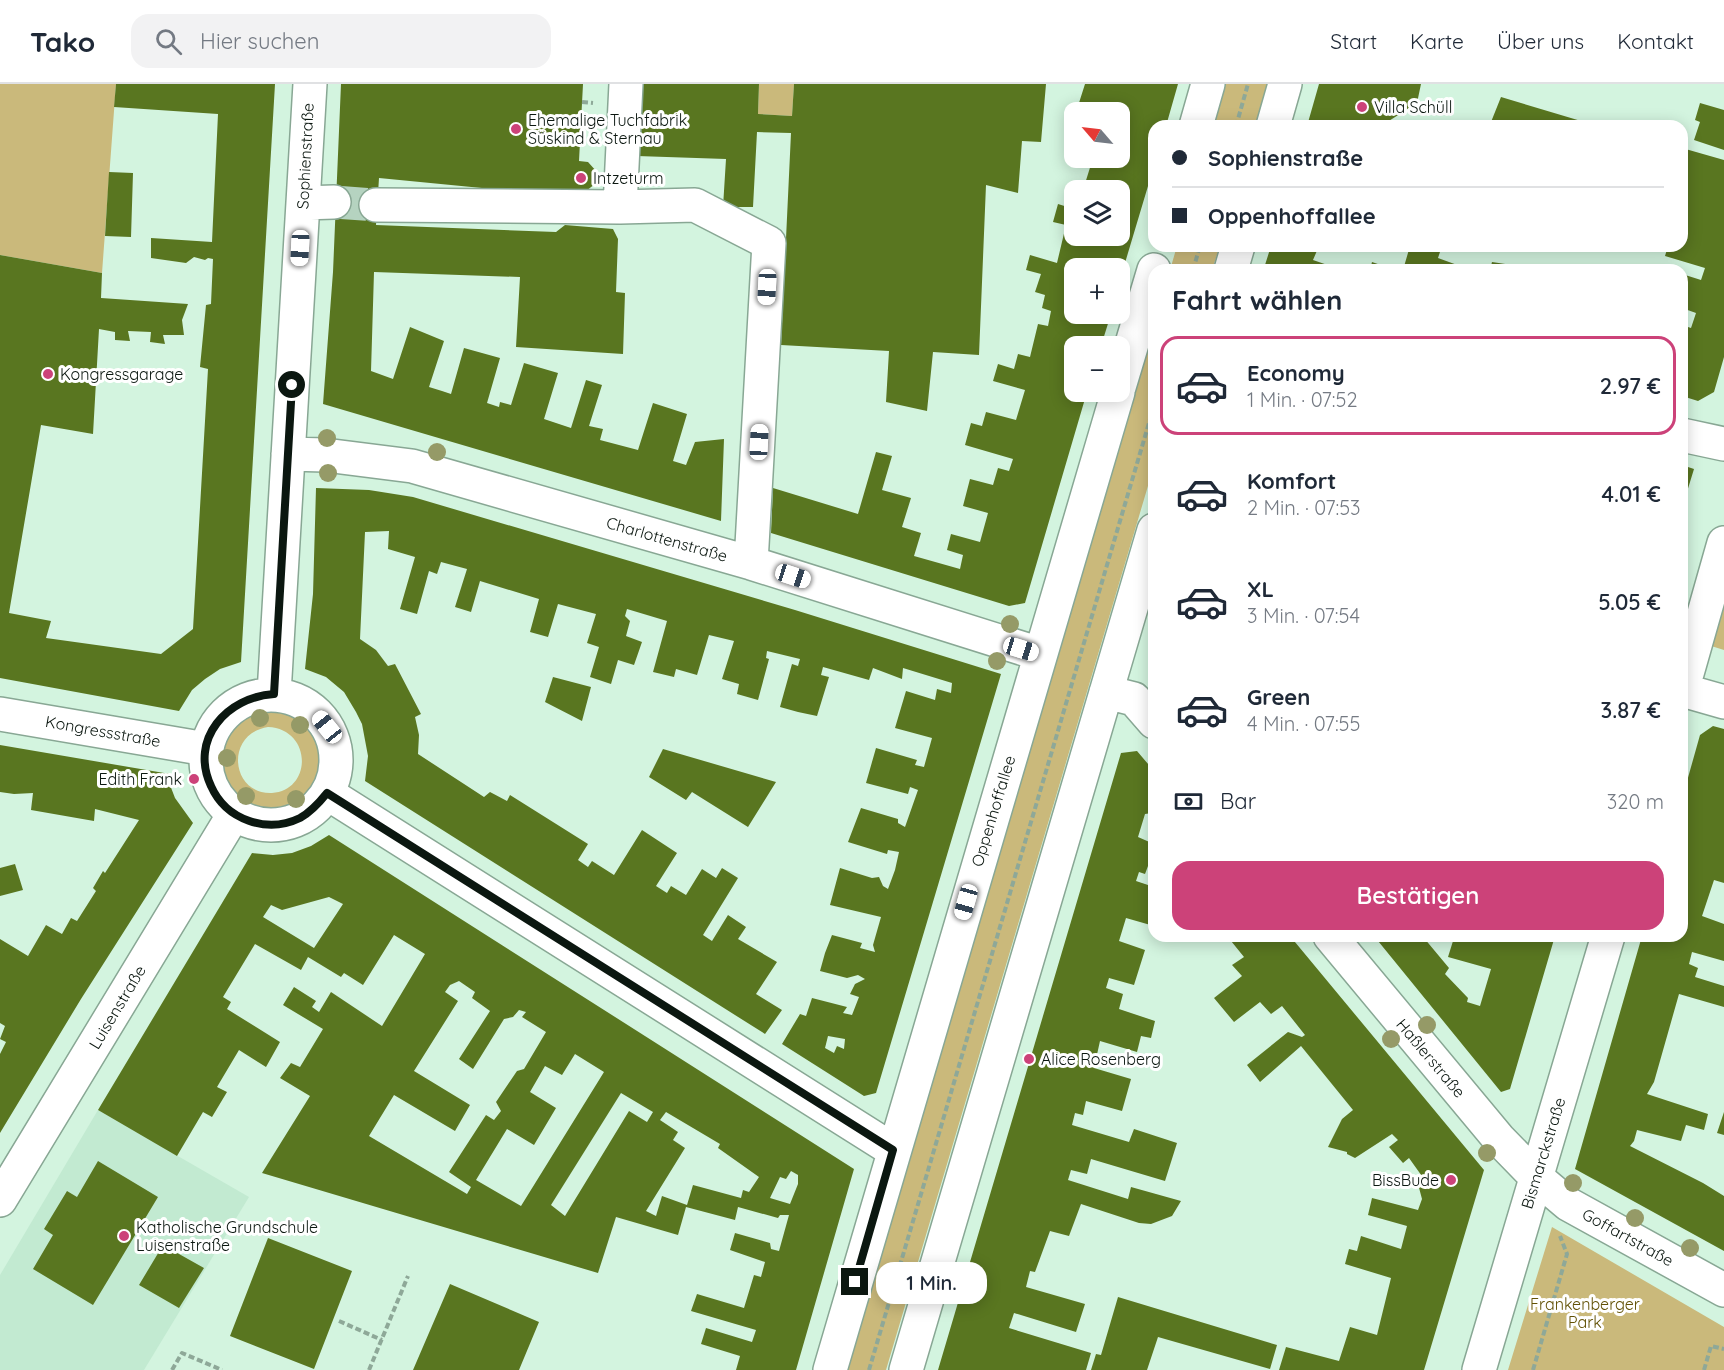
<!DOCTYPE html>
<html lang="de">
<head>
<meta charset="utf-8">
<style>
  :root { --surface:#fff; --page:#f2f2f3; --text:#1f2937; --muted:#747a83; --line:#e0e1e3; --accent:#cc4279 }
  body { margin:0; font-family:Quicksand,sans-serif; background:var(--page); color:var(--text); height:100vh; display:flex; flex-direction:column; font-size:22px; white-space:nowrap }
  * { box-sizing:border-box; margin:0 }
  p { font-size:20px; color:var(--muted) }
  .icon { flex:none; width:33px; height:33px; fill:none; stroke:currentColor; stroke-width:2; stroke-linecap:round; stroke-linejoin:round }
  .map { position:relative; flex:1; overflow:hidden }
  .panel { position:absolute; left:1148px; top:180px; width:540px; height:678px; display:flex; flex-direction:column; background:var(--surface); border-radius:18px; box-shadow:0 3px 15px #0003 }
  .panel>* { flex:none }
  .top-card { position:absolute; left:1148px; top:36px; width:540px; height:132px; border-radius:18px; box-shadow:0 3px 15px #0003; display:grid; align-content:center; height:132px; padding:0 24px; background:var(--surface) }
  .needle { width:39px; rotate:298deg }
  .fabs { position:absolute; left:1064px; top:18px; display:grid; gap:12px }
  .fabs a { display:grid; place-items:center; width:66px; height:66px; border-radius:12px; background:var(--surface); box-shadow:0 3px 15px #0003; font-size:30px }
  .end { position:absolute; width:27px; height:27px; margin:-14px; border:8px solid #0b1710; background:#fff; box-shadow:0 0 0 3px #fff }
  .from { border-radius:50% }
  .bubble { position:absolute; height:42px; border-radius:18px; background:var(--surface); box-shadow:0 3px 15px #0003; font-size:20px; font-weight:600; line-height:42px; text-align:center }
  .car { position:absolute; width:18px; height:36px; margin:-18px -9px; border-radius:8px; box-shadow:0 0 4px 2px #0007; background:linear-gradient(#fff 24%,#345 0 40%,#fff 0 76%,#345 0 86%,#fff 0) }
  .top-card b { display:flex; align-items:center; gap:21px; height:57px; font-size:22px }
  .top-card b+b { border-top:2px solid var(--line) }
  .top-card i { width:15px; height:15px; background:var(--text) }
  ul { padding:0; list-style:none }
  li { display:flex; align-items:center; gap:18px; height:99px; margin:0 12px 9px; padding:0 12px; border:3px solid transparent; border-radius:18px }
  li div { flex:1 }
  li b { display:block; font-size:22px }
  li em { font-style:normal; font-weight:600 }
  li.on { border-color:var(--accent) }
  li>.icon { width:54px; height:54px; stroke-width:1.5 }
  h2 { padding:0 24px; font-size:27px; line-height:72px }
  .pay { display:flex; align-items:center; gap:15px; height:66px; padding:0 24px; font-size:22px }
  .pay p { margin-inline-start:auto }
  .action { display:flex; gap:12px; margin-top:auto; padding:12px 24px }
  .action a { flex:1; height:69px; border-radius:18px; background:var(--accent); color:#fff; font-size:24px; font-weight:600; line-height:69px; text-align:center }
  header { display:flex; align-items:center; gap:36px; box-sizing:border-box; height:84px; padding:0 30px; background:var(--surface); border-bottom:2px solid var(--line) }
  header strong { font-size:28px }
  nav { display:flex; gap:33px; margin-inline-start:auto; font-size:21px }
  .search { width:420px; height:54px; background:var(--page); display:flex; align-items:center; gap:15px; box-sizing:border-box; padding:0 21px; border-radius:18px; color:var(--muted); font-size:22px }
  .map>svg:first-child { display:block }
</style>
</head>
<body>
<header>
<strong>Tako</strong>
<div class="search"><svg class="icon" aria-label="search" viewBox="0 0 24 24"><circle cx="10" cy="10" r="6"/><path d="M15 15l6 6"/></svg>Hier suchen</div>
<nav><a>Start</a><a>Karte</a><a>Über uns</a><a>Kontakt</a></nav>
</header>
<div class="map">
<svg width="1724" height="1286" viewBox="0 0 1724 1286">
  <rect width="100%" height="100%" fill="#d3f4df"/>
  <!-- built -->
  <path fill="#c2ead1" d="M98 1026 249 1113 144 1286H0V1191Z"/>
  <!-- green -->
  <path fill="#cab97b" fill-rule="evenodd" d="M0 0H116L102 189 0 171Z
    M759 0H794L792 32 758 30Z
    M1225 0H1268L1255 42H1212Z
    M1177 162H1220L1212 186H1170Z
    M1153 242V385L886 1286H846Z
    M1724 505V566L1708 561Z
    M275 622C351 637 331 738 261 729 209 723 203 655 244 629 253 623 264 622 275 622ZM268 643C312 645 313 706 272 709 231 711 224 650 268 643Z
    M1552 1143 1724 1243V1286H1508Z"/>
  <!-- building -->
  <path fill="#597620" fill-rule="evenodd" d="M116 0H275L241 578 220 585 205 595 192 606 179 627 0 594V171L102 189 101 214 188 220 182 236 184 251H163L165 260 150 258 151 248 128 247 130 257 115 256V248L99 245 93 350 41 341 9 529 51 537 46 554 161 570 193 545 208 285 200 283 206 221 211 220 213 175 208 174 205 176 194 173 186 179 151 174V154L212 158 218 30 114 23Z
    M341 0H583L579 77 588 78 597 88 595 100 586 107 575 106 574 113 379 94 376 141 556 148 565 141 613 145 618 155 616 208 625 209 623 270 516 263 520 193 374 188 371 287 393 295 410 243 444 257 429 303 442 307 451 310 464 264 500 274 487 319 499 323 500 318 511 321 524 279 558 289 544 335 571 344 586 296 602 301 589 342 603 345 600 356 638 366 653 319 687 330 673 377 686 381 695 358 724 355 721 437 323 320 333 188Z
    M640 0H759L758 30 792 32 794 0H1046L1041 58 1022 57 1018 109 986 101 979 271 933 268 927 327 886 318 889 267 781 261 791 49 757 48 753 123H723L726 75 637 72Z
    M1085 0H1178L1166 42H1154V82L1119 199V184H1074V230H1111L1101 262H1074V308H1087L1025 519 1009 522 771 449 773 404 858 430 876 368 892 372 882 406 911 414 902 443 921 449 914 472 960 485 963 471 947 466 951 450 980 458 988 429 963 422 970 395 993 401 998 384 1009 387 1013 375 965 361 971 339 982 342 986 328 1016 336 1025 306 993 297 998 280 1014 285 1018 270 1030 273 1038 240 1048 242 1051 227 1042 224 1045 211 1035 208 1041 190 1026 186 1030 171 1057 179 1066 141 1053 138 1058 120 1074 125V152H1119V106H1083L1093 74H1119V28H1101L1078 22Z
    M1319 0H1421L1417 19 1381 42H1307Z
    M1501 13 1591 40V42H1505L1491 38Z
    M1700 19 1724 26V66L1694 56 1700 38 1695 36Z
    M1682 64 1724 76V273L1714 308 1698 317 1682 312V253L1685 242 1691 244 1696 229 1682 224V190L1701 196 1705 184 1665 172 1668 162H1682Z
    M109 88 133 89 131 153 105 152Z
    M1271 162H1319L1313 176 1342 186H1268L1265 181Z
    M1344 162H1363L1361 168Z
    M1410 162H1442L1438 174 1471 186H1403Z
    M1372 178 1395 186H1370Z
    M1492 178 1525 183 1535 186H1490Z
    M1682 381 1694 385 1682 424Z
    M316 404 369 406 413 413 795 526 1001 590 876 1009 864 1012 782 960 800 930 806 932 812 914 847 923 843 929 852 931 859 913 850 910 855 900 865 895 858 891 847 894 820 887 825 869 832 851 862 859 860 864 875 868 873 861 881 833 830 821 840 784 872 794 879 793 883 802 888 805 895 786 899 768 888 766 887 770 848 758 861 724 898 735V739L905 743 918 706 910 703 908 710 866 699 876 664 917 676 915 681 924 683 932 654 895 644 906 607 935 616 937 605 951 609 952 599 903 584 902 595 873 584 869 596 823 583 821 591 829 593 817 632 798 628 780 623 792 580 798 582 800 575 767 567 766 574 769 575 758 616 737 610 739 600 722 595 734 557 709 551 697 591 676 585 674 593 653 588 667 537 627 525 625 532 630 537 626 552 642 558 634 581 618 576 611 600 590 593 599 563 587 559 596 530 558 520 548 553 530 548 539 515 480 497 471 528 455 523 467 485 441 478 437 490 429 487 417 530 400 525 415 473 388 465 389 447 365 448 360 555 376 566 388 582 395 580 421 630 415 633 419 651 418 670 484 713 490 708 507 717 510 711 588 760 578 776 588 783 592 777 614 791 642 746 677 769 656 802 667 809 671 802 686 811 702 785 716 794 722 784 738 794 703 851 712 857 728 831 746 843 738 855 777 878 756 910 782 926 765 950 365 697 368 672 362 640 356 628 344 608 326 593 305 585 313 510ZM828 952 845 955 844 965 837 962 834 969 825 964Z
    M1154 553V581H1153L1149 568Z
    M553 593 591 603 582 637 545 618Z
    M1713 642 1724 645V799L1714 796 1702 832 1724 840V877L1692 868 1689 880 1698 884 1695 893 1724 902V923L1679 910 1654 998 1647 1010 1708 1030 1704 1046 1686 1041 1681 1057 1637 1046 1634 1057 1630 1062 1703 1099 1724 1112V1167L1575 1085 1642 852H1682V715L1700 651Z
    M0 661 170 690V701L175 714 193 739 81 915 0 1049V970L6 958 0 955 5 942 0 939V855L28 872 46 841 62 850 71 834 77 837 96 807 93 804 103 787 105 789 139 736 95 725 94 737 31 726 33 709 14 710 0 708Z
    M663 665 776 698 748 743 692 708 686 716 649 693Z
    M1137 667 1154 687V731L1152 729 1145 730 1138 753 1154 760V766L1145 790 1139 788 1136 797 1154 803V842L1126 834 1119 857 1145 866 1134 901 1109 894 1106 904 1123 910 1119 925 1155 937 1151 954 1141 952 1137 968 1100 957 1094 984 1131 995 1122 1027 1086 1017 1083 1031 1075 1029 1072 1041 1129 1058 1134 1045 1177 1059 1165 1097 1091 1075 1087 1090 1071 1086 1068 1096 1128 1115 1131 1103 1181 1117 1172 1132 1151 1140 1139 1139 1081 1120 1069 1152 1050 1147 1035 1188 1030 1187 1026 1203 1085 1220 1076 1248 1014 1229 1009 1244 1091 1269 1086 1286H938L1121 669Z
    M329 751 854 1085 796 1286H736L740 1272 701 1260 706 1244 752 1258 756 1246 691 1227 697 1210 744 1224 754 1191 761 1193 765 1178 730 1166 735 1149 770 1159 771 1165 779 1167 789 1131H780L778 1134 738 1123 735 1136 686 1123 678 1151 616 1133 598 1189 262 1089 310 1012 280 994 291 979 300 983 323 945 283 921 294 903 316 917 312 923 319 928 331 908 382 942 425 870 394 851 363 901 344 889 341 893 308 873 301 886 255 860 223 913 231 918 227 925 280 958 266 983 239 966 217 1003 227 1008 212 1033 203 1028 177 1072 98 1026 252 769 273 771 292 769 311 762ZM329 813 343 820 314 864 263 833 271 821 282 826ZM459 897 475 908 472 914 490 927 459 975 473 985 504 935 513 933 519 926 526 928 522 933 546 948 524 985 517 987 496 1018 501 1027 494 1036 486 1031 449 1088 471 1103 467 1110 369 1052 394 1011 455 1047 470 1021 414 987 458 917 445 908 450 901ZM575 970 604 988 521 1122 476 1096 507 1045 534 1061 556 1024 530 1008 545 982 562 991ZM621 1009 653 1028 647 1038 629 1027 565 1132 551 1121ZM666 1028 720 1060 718 1064 759 1093 749 1108 743 1106 741 1114 693 1101 687 1121 662 1112 656 1132 646 1127 685 1064 673 1056 678 1048 660 1036ZM791 1087 798 1091V1100L790 1120 770 1114 780 1093 786 1095Z
    M15 780 23 806 0 812V784Z
    M1227 852H1290L1484 1086 1424 1286H1279L1286 1263 1339 1277 1350 1243 1377 1251 1391 1194 1345 1180 1349 1165 1357 1167 1361 1152 1401 1165 1407 1142 1368 1131 1372 1114 1418 1126 1422 1115 1418 1100 1424 1095 1409 1074 1403 1079 1389 1063 1398 1056 1392 1050 1355 1074 1347 1070V1068L1328 1063 1342 1035 1353 1026 1301 962 1260 998 1247 981 1288 948 1302 953 1305 951 1282 922 1271 930 1260 918 1234 938 1214 914 1242 892 1232 881 1244 873Z
    M1374 852H1425L1424 854 1449 884 1445 890 1468 914 1467 918 1480 922 1491 885 1448 873 1453 857 1441 852H1486L1506 858 1508 852H1555L1510 1005 1501 1008Z
    M1724 1028V1051L1717 1049Z
    M98 1077 158 1113 93 1221 33 1185 53 1151 44 1145 67 1107 77 1113Z
    M268 1154 352 1187 314 1285 230 1252Z
    M163 1161 204 1184 179 1224 139 1201Z
    M450 1200 539 1238 519 1286H413Z
    M1118 1213 1277 1261 1270 1285 1158 1253 1147 1286H1091L1096 1270 1101 1271Z"/>
  <g fill="none" stroke-linecap="round" stroke-linejoin="round">
    <!-- minor-tunnel -->
    <path stroke="#b5d3c0" stroke-width="33" stroke-dasharray="33 16" stroke-linecap="butt" d="M334 118 376 121"/>
    <defs>
      <path id="minor" d="M1196 42 1208 0
        M1273 42 1285 0
        M303 119 334 118
        M376 121 620 123 626 0
        M620 123 695 121 769 159 751 479
        M1231 186 1238 162
        M1119 303 1154 186
        M1682 351 1724 360
        M288 370 325 371 412 382 751 479 1040 570
        M1682 606 1724 618
        M1682 607 1724 459
        M1106 608 1134 615 1154 638
        M274 610 310 0
        M206 676a65 65 0 1 1 130 0a65 65 0 1 1-130 0Z
        M0 630 206 665
        M327 709 893 1066
        M1330 852 1499 1055 1536 1093 1568 1120 1724 1206
        M0 1116 234 730
        M830 1286 1118 308
        M906 1286 1154 446
        M1479 1286 1608 852"/>
    </defs>
    <!-- minor casing -->
    <use href="#minor" stroke="#88a794" stroke-width="36"/>
    <!-- path -->
    <path stroke="#8ea898" stroke-width="4" stroke-dasharray="6 3" stroke-linecap="butt" d="M582 18 593 19
      M1236 42 1248 0
      M1193 186 1200 162
      M339 1237 382 1256
      M172 1286 182 1269 222 1286
      M369 1286 408 1192
      M869 1286 1154 322
      M1533 1286 1567 1170 1560 1152
      M1704 1286 1711 1262 1724 1265"/>
    <!-- minor -->
    <use href="#minor" stroke="#fff" stroke-width="33"/>
  </g>
  <!-- trees -->
  <g fill="#959a67">
    <circle cx="327" cy="354" r="9"/>
    <circle cx="437" cy="368" r="9"/>
    <circle cx="328" cy="389" r="9"/>
    <circle cx="1010" cy="540" r="9"/>
    <circle cx="997" cy="577" r="9"/>
    <circle cx="260" cy="634" r="9"/>
    <circle cx="300" cy="641" r="9"/>
    <circle cx="227" cy="674" r="9"/>
    <circle cx="246" cy="712" r="9"/>
    <circle cx="296" cy="715" r="9"/>
    <circle cx="1427" cy="941" r="9"/>
    <circle cx="1391" cy="955" r="9"/>
    <circle cx="1487" cy="1069" r="9"/>
    <circle cx="1573" cy="1099" r="9"/>
    <circle cx="1635" cy="1134" r="9"/>
    <circle cx="1690" cy="1164" r="9"/>
  </g>
  <g fill="none" stroke-linecap="round" stroke-linejoin="round">
    <!-- route -->
    <path stroke="#0b1710" stroke-width="8" d="M292 301 274 610C227 613 189 655 211 702 226 736 267 750 300 734 311 728 319 719 327 709L893 1066 855 1198"/>
  </g>
  <!-- markers -->
  <g fill="#cc4279" stroke="#fff" stroke-width="2">
    <circle cx="1362" cy="23" r="6"/>
    <circle cx="516" cy="45" r="6"/>
    <circle cx="581" cy="94" r="6"/>
    <circle cx="48" cy="290" r="6"/>
    <circle cx="194" cy="695" r="6"/>
    <circle cx="1029" cy="975" r="6"/>
    <circle cx="1451" cy="1096" r="6"/>
    <circle cx="124" cy="1152" r="6"/>
  </g>
  <g text-anchor="middle" dominant-baseline="central" stroke-width="6" stroke-linejoin="round" paint-order="stroke">
    <!-- poi labels -->
    <g font-size="16" fill="#0b1710" stroke="#fff" text-anchor="start">
      <text x="1374" y="23">Villa Schüll</text>
      <text x="528" y="36">Ehemalige Tuchfabrik<tspan x="528" dy="18">Süskind &amp; Sternau</tspan></text>
      <text x="593" y="94">Intzeturm</text>
      <text x="60" y="290">Kongressgarage</text>
      <text x="182" y="695" text-anchor="end">Edith Frank</text>
      <text x="1041" y="975">Alice Rosenberg</text>
      <text x="1439" y="1096" text-anchor="end">BissBude</text>
      <text x="136" y="1143">Katholische Grundschule<tspan x="136" dy="18">Luisenstraße</tspan></text>
    </g>
    <!-- street labels -->
    <g font-size="16" fill="#0b1710" stroke="#fff">
      <text transform="translate(305 72) rotate(-87)">Sophienstraße</text>
      <text transform="translate(667 455) rotate(16)">Charlottenstraße</text>
      <text transform="translate(103 647) rotate(10)">Kongressstraße</text>
      <text transform="translate(993 727) rotate(-73)">Oppenhoffallee</text>
      <text transform="translate(117 923) rotate(-59)">Luisenstraße</text>
      <text transform="translate(1431 974) rotate(50)">Haßlerstraße</text>
      <text transform="translate(1543 1069) rotate(-73)">Bismarckstraße</text>
      <text transform="translate(1628 1153) rotate(29)">Goffartstraße</text>
    </g>
    <!-- park labels -->
    <g font-size="16" fill="#625105" stroke="#fff">
      <text x="1585" y="1220">Frankenberger<tspan x="1585" dy="18">Park</tspan></text>
    </g>
  </g>
</svg>
<div class="fabs">
<a><svg class="needle" viewBox="-14 -14 28 28"><path d="M0-13l5 13h-10z" fill="#e53935"/><path d="M0 13l5-13h-10z" fill="#747a83"/></svg></a>
<a><svg class="icon" aria-label="layers" viewBox="0 0 24 24"><path d="M12 4l9 5-9 5-9-5zM3 14l9 5 9-5"/></svg></a>
<a>+</a>
<a>−</a>
</div>
<i class="end from" style="left:292px;top:301px"></i>
<i class="end" style="left:855px;top:1198px"></i>
<div class="bubble" style="left:876px;top:1178px;width:111px">1 Min.</div>
<i class="car" style="left:300px;top:164px;rotate:183deg"></i>
<i class="car" style="left:767px;top:203px;rotate:183deg"></i>
<i class="car" style="left:759px;top:358px;rotate:3deg"></i>
<i class="car" style="left:793px;top:492px;rotate:108deg"></i>
<i class="car" style="left:1021px;top:565px;rotate:107deg"></i>
<i class="car" style="left:327px;top:643px;rotate:321deg"></i>
<i class="car" style="left:966px;top:818px;rotate:196deg"></i>
<div class="top-card">
<b><i class="from"></i>Sophienstraße</b>
<b><i></i>Oppenhoffallee</b>
</div>
<section class="panel">
<h2>Fahrt wählen</h2>
<ul>
<li class="on"><svg class="icon" aria-label="car" viewBox="0 0 24 24"><path d="M5 17H2v-5l4-1 3-4h7l3 4 3 1v5h-3M9 17h6M6 11h13"/><circle cx="7" cy="17" r="2"/><circle cx="17" cy="17" r="2"/></svg><div><b>Economy</b><p>1 Min. · 07:52</p></div><em>2.97 €</em></li>
<li><svg class="icon" aria-label="car" viewBox="0 0 24 24"><path d="M5 17H2v-5l4-1 3-4h7l3 4 3 1v5h-3M9 17h6M6 11h13"/><circle cx="7" cy="17" r="2"/><circle cx="17" cy="17" r="2"/></svg><div><b>Komfort</b><p>2 Min. · 07:53</p></div><em>4.01 €</em></li>
<li><svg class="icon" aria-label="car" viewBox="0 0 24 24"><path d="M5 17H2v-5l4-1 3-4h7l3 4 3 1v5h-3M9 17h6M6 11h13"/><circle cx="7" cy="17" r="2"/><circle cx="17" cy="17" r="2"/></svg><div><b>XL</b><p>3 Min. · 07:54</p></div><em>5.05 €</em></li>
<li><svg class="icon" aria-label="car" viewBox="0 0 24 24"><path d="M5 17H2v-5l4-1 3-4h7l3 4 3 1v5h-3M9 17h6M6 11h13"/><circle cx="7" cy="17" r="2"/><circle cx="17" cy="17" r="2"/></svg><div><b>Green</b><p>4 Min. · 07:55</p></div><em>3.87 €</em></li>
</ul>
<div class="pay"><svg class="icon" aria-label="cash" viewBox="0 0 24 24"><path d="M3 7h18v10H3z"/><circle cx="12" cy="12" r="2"/></svg>Bar<p>320 m</p></div>
<div class="action"><a>Bestätigen</a></div>
</section>
</div>
</body>
</html>
